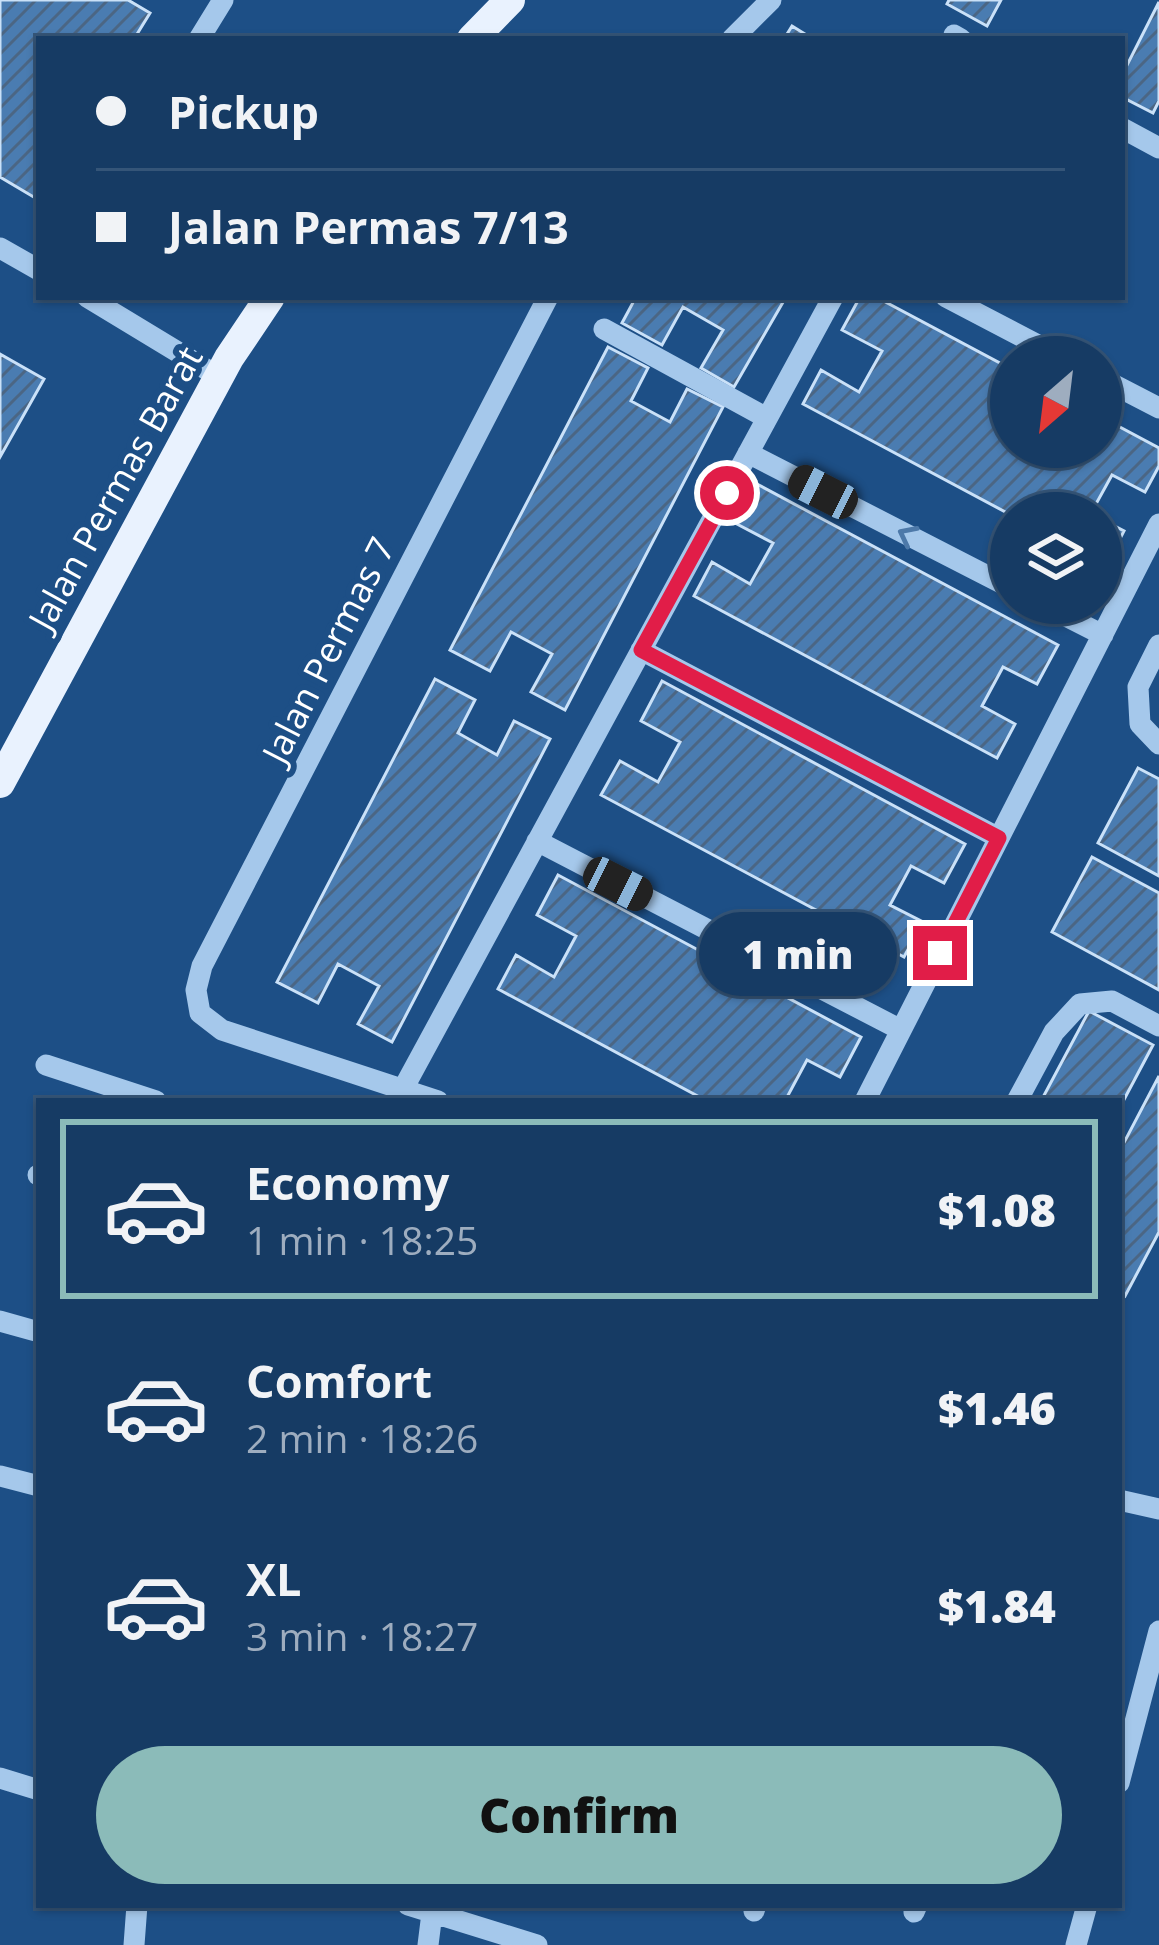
<!DOCTYPE html>
<html lang="en">
<head>
<meta charset="utf-8">
<style>
  :root { --surface:#163b64; --page:#1f426a; --text:#f1f3f6; --muted:#9eadbf; --line:#355578; --accent:#8bbbb9 }
  body { margin:0; font-family:"Open Sans",sans-serif; background:var(--page); color:var(--text); height:100vh; display:flex; flex-direction:column; font-size:45px; white-space:nowrap }
  * { box-sizing:border-box; margin:0 }
  p { font-size:39px; color:var(--muted) }
  .icon { flex:none; width:66px; height:66px; fill:none; stroke:currentColor; stroke-width:2; stroke-linecap:round; stroke-linejoin:round }
  .map { position:relative; flex:1; overflow:hidden }
  .drawer { position:absolute; left:36px; top:1098px; width:1086px; height:810px; display:flex; flex-direction:column; background:var(--surface); border-radius:0px; box-shadow:0 3px 9px #0004,0 0 0 3px var(--line) }
  .drawer>* { flex:none }
  .top-card { position:absolute; left:36px; top:36px; width:1089px; height:264px; border-radius:0px; box-shadow:0 3px 9px #0004,0 0 0 3px var(--line); display:grid; align-content:center; height:264px; padding:0 60px; background:var(--surface) }
  .needle { width:78px; rotate:208deg }
  .fabs { position:absolute; left:990px; top:336px; display:grid; gap:24px }
  .fabs a { display:grid; place-items:center; width:132px; height:132px; border-radius:50%; background:var(--surface); box-shadow:0 3px 9px #0004,0 0 0 3px var(--line); font-size:60px }
  .end { position:absolute; width:54px; height:54px; margin:-27px; border:15px solid #e11d48; background:#fff; box-shadow:0 0 0 6px #fff }
  .from { border-radius:50% }
  .bubble { position:absolute; height:84px; border-radius:42px; background:var(--surface); box-shadow:0 3px 9px #0004,0 0 0 3px var(--line); font-size:39px; font-weight:800; line-height:84px; text-align:center }
  .car { position:absolute; width:36px; height:72px; margin:-36px -18px; border-radius:15px; box-shadow:0 0 9px 3px #0007; background:linear-gradient(#222 24%,#8ab4d8 0 40%,#222 0 76%,#8ab4d8 0 86%,#222 0) }
  .top-card b { display:flex; align-items:center; gap:42px; height:114px; font-size:45px }
  .top-card b+b { border-top:3px solid var(--line) }
  .top-card i { width:30px; height:30px; background:var(--text) }
  ul { padding:21px 0 0; list-style:none }
  li { display:flex; align-items:center; gap:36px; height:180px; margin:0 24px 18px; padding:0 36px; border:6px solid transparent; border-radius:0px }
  li div { flex:1 }
  li b { display:block; font-size:45px }
  li em { font-style:normal; font-weight:800 }
  li.selected { border-color:var(--accent) }
  li>.icon { width:108px; height:108px; stroke-width:1.5 }
  .action { display:flex; gap:24px; margin-top:auto; padding:24px 60px }
  .action a { flex:1; height:138px; border-radius:72px; background:var(--accent); color:#111; font-size:48px; font-weight:800; line-height:138px; text-align:center }
  .map>svg:first-child { display:block }
</style>
</head>
<body>
<div class="map">
<svg width="1159" height="1945" viewBox="0 0 1159 1945">
  <defs>
    <pattern id="building-hatch" width="6" height="6" patternUnits="userSpaceOnUse" patternTransform="scale(3)"><rect width="6" height="6" fill="#4a7cb1"/><path d="M-1 1l2-2M0 6l6-6M5 7l2-2" fill="none" stroke="#4b6684"/></pattern>
  </defs>
  <rect width="100%" height="100%" fill="#1d4f86"/>
  <!-- building -->
  <path fill="url(#building-hatch)" stroke="#cae1f8" stroke-width="3" d="M0 0H128L150 13 134 39H39V195L37 199 0 177Z
    M949 0H1001L987 26 947 4Z
    M1159 2V101L1153 113 1122 97V75Z
    M792 26 813 39H784Z
    M636 297H786L734 387 701 368 723 330 683 307 662 345 622 323Z
    M860 297H876L1011 369V447H1101V417L1159 448V466L1145 492 1112 475 1091 513H1011V515L803 404 821 370 859 392 882 351 842 330Z
    M608 347 648 368 631 401 670 422 687 389 723 407 565 710 531 692 552 654 511 632 490 671 450 650Z
    M0 354 44 379 0 457Z
    M755 483 1058 645 1037 684 1003 667 982 706 1015 724 997 758 694 596 712 562 750 584 773 543 733 522Z
    M1101 519 1124 531 1106 566 1101 564Z
    M435 679 475 700 458 733 497 755 514 721 550 739 392 1042 358 1024 379 986 338 964 318 1003 277 982Z
    M662 681 965 844 944 883 911 866 890 905 923 922 904 957 601 795 620 761 658 782 680 742 641 721Z
    M1138 768 1159 779V876L1098 843Z
    M1092 857 1159 893V990L1052 932Z
    M558 875 861 1037 840 1077 807 1060 786 1099 790 1101H707L498 989 516 955 554 977 576 936 537 915Z
    M1089 1011 1153 1045 1119 1109V1101H1041Z
    M1159 1076V1232L1125 1296 1119 1292V1152Z"/>
  <g fill="none" stroke-linecap="round" stroke-linejoin="round">
    <!-- minor -->
    <path stroke="#a5c8eb" stroke-width="21" d="M954 35 961 39
      M199 39 223 0
      M732 39 771 0
      M1122 128 1159 148
      M0 248 39 270
      M87 297 219 377
      M946 297 1061 357
      M604 329 767 418
      M1101 378 1159 408
      M748 453 1011 588
      M1040 603 1103 635
      M1159 645 1138 687 1140 724 1159 744
      M641 650 999 838
      M537 841 901 1030
      M46 1065 156 1101
      M403 1089 833 297
      M438 1101 222 1030 200 1013 196 990 202 966 548 297
      M865 1101 1159 524
      M1017 1101 1054 1032 1080 1004 1112 1001 1159 1026
      M38 1175H39
      M0 1321 39 1332
      M0 1476 39 1486
      M1119 1500 1159 1509
      M0 1778 39 1790
      M1119 1783 1159 1631
      M408 1905 537 1945
      M754 1911 756 1905
      M914 1912 917 1905
      M134 1945 137 1905
      M428 1945 433 1905
      M1076 1945 1087 1905"/>
    <!-- major -->
    <path stroke="#e9f2fe" stroke-width="30" d="M472 39 510 0
      M0 783 229 358 270 297"/>
  </g>
  <!-- one-way arrows -->
  <defs><path id="oneway-chevron" d="M-2-3.5L2.5 0L-2 3.5" fill="none" stroke-width="1.6" stroke-linecap="round" stroke-linejoin="round" transform="scale(3)"/></defs>
  <use stroke="#4d79a9" href="#oneway-chevron" transform="translate(907 535) rotate(-153)"/>
  <g fill="none" stroke-linecap="round" stroke-linejoin="round">
    <!-- route -->
    <path stroke="#e11d48" stroke-width="15" d="M727 493 641 650 999 838 940 953"/>
  </g>
  <g text-anchor="middle" dominant-baseline="central" stroke-width="12" stroke-linejoin="round" paint-order="stroke">
    <!-- street labels -->
    <g font-size="36" fill="#fff" stroke="#1d4f86">
      <text transform="translate(115 488) rotate(-61)">Jalan Permas Barat</text>
      <text transform="translate(328 650) rotate(-63)">Jalan Permas 7</text>
    </g>
  </g>
</svg>
<div class="fabs">
<a><svg class="needle" viewBox="-14 -14 28 28"><path d="M0-13l5 13h-10z" fill="#e53935"/><path d="M0 13l5-13h-10z" fill="#9eadbf"/></svg></a>
<a><svg class="icon" aria-label="layers" viewBox="0 0 24 24"><path d="M12 4l9 5-9 5-9-5zM3 14l9 5 9-5"/></svg></a>
</div>
<i class="end from" style="left:727px;top:493px"></i>
<i class="end" style="left:940px;top:953px"></i>
<div class="bubble" style="left:699px;top:912px;width:198px">1 min</div>
<i class="car" style="left:823px;top:492px;rotate:297deg"></i>
<i class="car" style="left:618px;top:884px;rotate:117deg"></i>
<div class="top-card">
<b><i class="from"></i>Pickup</b>
<b><i></i>Jalan Permas 7/13</b>
</div>
<section class="drawer">
<ul>
<li class="selected"><svg class="icon" aria-label="car" viewBox="0 0 24 24"><path d="M5 17H2v-5l4-1 3-4h7l3 4 3 1v5h-3M9 17h6M6 11h13"/><circle cx="7" cy="17" r="2"/><circle cx="17" cy="17" r="2"/></svg><div><b>Economy</b><p>1 min · 18:25</p></div><em>$1.08</em></li>
<li><svg class="icon" aria-label="car" viewBox="0 0 24 24"><path d="M5 17H2v-5l4-1 3-4h7l3 4 3 1v5h-3M9 17h6M6 11h13"/><circle cx="7" cy="17" r="2"/><circle cx="17" cy="17" r="2"/></svg><div><b>Comfort</b><p>2 min · 18:26</p></div><em>$1.46</em></li>
<li><svg class="icon" aria-label="car" viewBox="0 0 24 24"><path d="M5 17H2v-5l4-1 3-4h7l3 4 3 1v5h-3M9 17h6M6 11h13"/><circle cx="7" cy="17" r="2"/><circle cx="17" cy="17" r="2"/></svg><div><b>XL</b><p>3 min · 18:27</p></div><em>$1.84</em></li>
</ul>
<div class="action"><a>Confirm</a></div>
</section>
</div>
</body>
</html>
